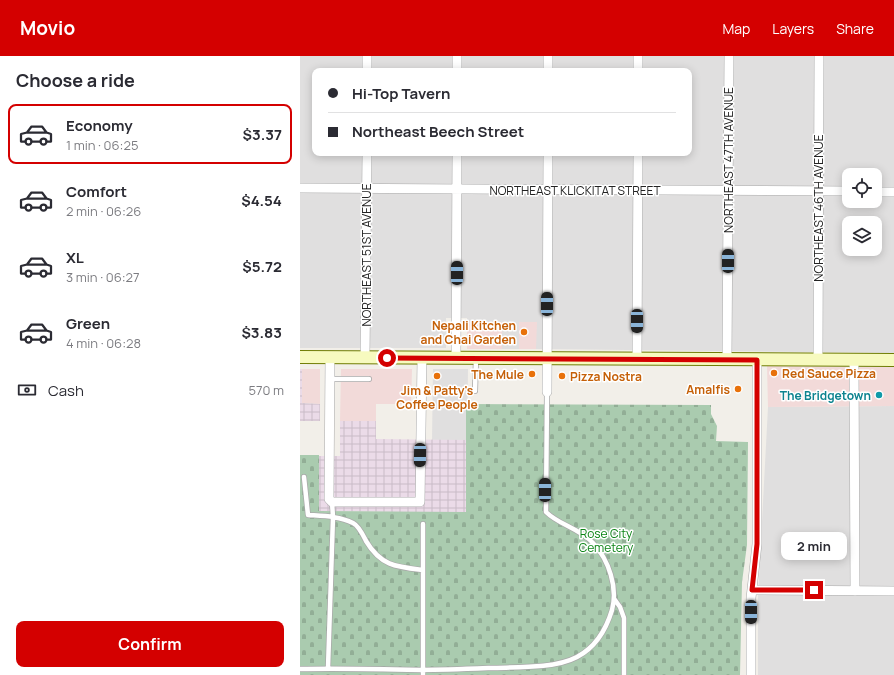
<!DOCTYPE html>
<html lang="en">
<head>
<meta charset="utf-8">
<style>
  :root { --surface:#fff; --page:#f2f2f3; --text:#2b2b33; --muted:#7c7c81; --line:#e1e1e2; --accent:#d40000 }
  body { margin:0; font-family:Manrope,sans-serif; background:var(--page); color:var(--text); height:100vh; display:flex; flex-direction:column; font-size:15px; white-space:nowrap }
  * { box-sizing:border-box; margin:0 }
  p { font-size:13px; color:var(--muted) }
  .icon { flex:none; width:22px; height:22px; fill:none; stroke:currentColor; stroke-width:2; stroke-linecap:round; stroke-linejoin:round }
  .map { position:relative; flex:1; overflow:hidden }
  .drawer { display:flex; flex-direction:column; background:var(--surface); width:300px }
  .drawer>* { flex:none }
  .top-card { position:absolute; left:12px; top:12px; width:380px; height:88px; border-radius:8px; box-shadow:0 2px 10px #0003; display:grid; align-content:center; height:88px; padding:0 16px; background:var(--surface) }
  .buttons { position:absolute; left:542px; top:112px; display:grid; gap:8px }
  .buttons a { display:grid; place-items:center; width:40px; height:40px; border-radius:8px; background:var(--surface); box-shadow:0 2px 10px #0003; font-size:20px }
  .end { position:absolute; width:18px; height:18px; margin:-9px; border:5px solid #d40000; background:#fff; box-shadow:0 0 0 2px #fff }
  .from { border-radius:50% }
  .bubble { position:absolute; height:28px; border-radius:8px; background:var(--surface); box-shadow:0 2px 10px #0003; font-size:13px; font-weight:700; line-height:28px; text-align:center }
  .car { position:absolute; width:12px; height:24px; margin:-12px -6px; border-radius:5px; box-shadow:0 0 3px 1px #0007; background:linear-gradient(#222 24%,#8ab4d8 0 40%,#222 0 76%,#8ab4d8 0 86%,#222 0) }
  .top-card b { display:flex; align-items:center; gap:14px; height:38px; font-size:15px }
  .top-card b+b { border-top:1px solid var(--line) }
  .top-card i { width:10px; height:10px; background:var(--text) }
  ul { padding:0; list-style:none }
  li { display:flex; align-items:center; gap:12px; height:60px; margin:0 8px 6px; padding:0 8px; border:2px solid transparent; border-radius:8px }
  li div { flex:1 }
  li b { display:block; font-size:15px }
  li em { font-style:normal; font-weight:700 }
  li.selected { border-color:var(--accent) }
  li>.icon { width:36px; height:36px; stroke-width:1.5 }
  h2 { padding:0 16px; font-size:18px; line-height:48px }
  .pay { display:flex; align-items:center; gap:10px; height:44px; padding:0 16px; font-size:15px }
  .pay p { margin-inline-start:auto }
  .action { display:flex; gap:8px; margin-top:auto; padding:8px 16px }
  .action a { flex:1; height:46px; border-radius:8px; background:var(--accent); color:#fff; font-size:16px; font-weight:700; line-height:46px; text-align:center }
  header { display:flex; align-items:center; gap:24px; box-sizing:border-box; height:56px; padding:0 20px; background:var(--accent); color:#fff }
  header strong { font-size:19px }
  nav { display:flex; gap:22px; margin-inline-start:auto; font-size:14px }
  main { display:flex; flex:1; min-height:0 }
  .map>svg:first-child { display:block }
</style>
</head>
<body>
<header>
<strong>Movio</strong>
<nav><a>Map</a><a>Layers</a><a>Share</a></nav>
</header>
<main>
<section class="drawer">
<h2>Choose a ride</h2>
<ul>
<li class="selected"><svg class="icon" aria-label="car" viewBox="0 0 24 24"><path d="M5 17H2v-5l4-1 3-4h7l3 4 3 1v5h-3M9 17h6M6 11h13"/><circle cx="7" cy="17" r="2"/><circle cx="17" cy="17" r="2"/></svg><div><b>Economy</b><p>1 min · 06:25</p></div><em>$3.37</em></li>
<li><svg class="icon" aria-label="car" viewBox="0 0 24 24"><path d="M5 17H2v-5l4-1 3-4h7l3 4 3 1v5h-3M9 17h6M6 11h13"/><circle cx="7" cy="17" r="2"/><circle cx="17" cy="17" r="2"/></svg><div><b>Comfort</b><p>2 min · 06:26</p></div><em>$4.54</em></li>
<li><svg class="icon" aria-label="car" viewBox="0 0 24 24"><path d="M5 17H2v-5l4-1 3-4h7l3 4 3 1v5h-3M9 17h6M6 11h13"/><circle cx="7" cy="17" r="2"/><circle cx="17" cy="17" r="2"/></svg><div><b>XL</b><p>3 min · 06:27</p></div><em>$5.72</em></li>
<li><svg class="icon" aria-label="car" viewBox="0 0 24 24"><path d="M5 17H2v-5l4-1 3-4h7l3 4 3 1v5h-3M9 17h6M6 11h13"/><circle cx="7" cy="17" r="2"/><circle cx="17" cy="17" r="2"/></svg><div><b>Green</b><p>4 min · 06:28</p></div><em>$3.83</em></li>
</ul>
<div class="pay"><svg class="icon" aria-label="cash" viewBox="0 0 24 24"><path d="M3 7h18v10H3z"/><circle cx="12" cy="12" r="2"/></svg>Cash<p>570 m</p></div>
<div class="action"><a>Confirm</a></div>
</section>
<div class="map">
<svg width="594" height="619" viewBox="0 0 594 619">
  <defs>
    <pattern id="industrial-grid" width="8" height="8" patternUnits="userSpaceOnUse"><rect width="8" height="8" fill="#ebdbe8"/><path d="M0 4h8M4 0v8" fill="none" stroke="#c9bcc7"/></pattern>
    <pattern id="cemetery-stones" width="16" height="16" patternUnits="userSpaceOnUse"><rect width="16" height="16" fill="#aacbaf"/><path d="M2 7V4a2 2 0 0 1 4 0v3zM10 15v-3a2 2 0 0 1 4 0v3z" fill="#92ae96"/></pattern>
  </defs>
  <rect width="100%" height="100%" fill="#f2efe9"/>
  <!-- residential -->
  <path fill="#e0dfdf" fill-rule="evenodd" d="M0 0H594V297L236 293V266H219V293H202V266H167V262H146V292H0ZM15 15H389V97H15ZM549 119H575V145H549ZM549 167H575V193H549Z
    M133 313H168L167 384H132Z
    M594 350V619H458V542L468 351Z"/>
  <!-- commercial -->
  <path fill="#f2dad9" d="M167 266H202V293H167Z
    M219 266H237L236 293H219Z
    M467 310 594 311V350L468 351Z
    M2 313H20V348L2 347Z
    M41 313H112L111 348H76V365H40Z"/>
  <!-- industrial -->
  <path fill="url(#industrial-grid)" d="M0 313H2V347L20 348V365H0Z
    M40 365H76V383L167 384V457L19 455V400H40Z"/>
  <!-- cemetery -->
  <path fill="url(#cemetery-stones)" d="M166 348 411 349V358L417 370 416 385 448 386 447 489 442 526 440 619H0V399H19V455L166 456Z"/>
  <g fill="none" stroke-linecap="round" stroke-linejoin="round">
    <defs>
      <path id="lane" d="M30 323H69
        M175 335 176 302
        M4 421 8 459C23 460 39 460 53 467 59 470 63 479 66 485 81 510 96 511 123 514
        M315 544 320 551 324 562V619
        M28 612 33 461 32 446
        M0 613C40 612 81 613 121 614 144 614 167 613 191 612 216 611 254 613 277 601 296 591 306 574 312 554 318 532 309 504 293 487 279 472 259 469 246 456L247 336
        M123 619V468"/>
      <path id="street" d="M67 15V0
        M157 15V0
        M248 15V0
        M338 15V0
        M0 132 549 135
        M575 136H594
        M30 301 29 443 32 446H120L122 302
        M65 302 67 97
        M156 302 157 97
        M337 303 338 97
        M427 303 429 0
        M518 304 519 0
        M554 304 555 535
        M247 336 248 97
        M452 534 594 535
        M451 619V542L457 488V304"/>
      <path id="secondary" d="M0 301 594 304"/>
    </defs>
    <!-- lane casing -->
    <use href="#lane" stroke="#a9a9a9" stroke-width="6"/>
    <!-- street casing -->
    <use href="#street" stroke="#a9a9a9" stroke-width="10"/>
    <!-- secondary casing -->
    <use href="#secondary" stroke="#707d05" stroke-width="14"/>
    <!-- lane -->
    <use href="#lane" stroke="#fff" stroke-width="4.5"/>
    <!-- street -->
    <use href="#street" stroke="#fff" stroke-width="9"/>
    <!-- secondary -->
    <use href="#secondary" stroke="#f7fabf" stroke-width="12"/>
  </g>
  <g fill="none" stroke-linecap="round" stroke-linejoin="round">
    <!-- route -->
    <path stroke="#d40000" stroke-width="5" d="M87 302 457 304V488L452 534H514"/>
  </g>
  <!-- markers -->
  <g fill="#e8710a" stroke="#fff" stroke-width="1.5">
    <circle cx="224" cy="276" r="4"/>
    <circle cx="474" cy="317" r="4"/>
    <circle cx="232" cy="318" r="4"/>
    <circle cx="137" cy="320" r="4"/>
    <circle cx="262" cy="320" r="4"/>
    <circle cx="438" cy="333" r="4"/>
  </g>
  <circle fill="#0f9aa8" stroke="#fff" stroke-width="1.5" cx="579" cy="339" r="4"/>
  <g text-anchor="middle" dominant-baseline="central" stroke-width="3" stroke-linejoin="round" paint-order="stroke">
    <!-- street labels -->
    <g font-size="12" fill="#222" stroke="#fff">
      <text transform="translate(428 104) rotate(-90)">NORTHEAST 47TH AVENUE</text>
      <text x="275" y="134">NORTHEAST KLICKITAT STREET</text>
      <text transform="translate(518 152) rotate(-90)">NORTHEAST 46TH AVENUE</text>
      <text transform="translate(66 199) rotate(-90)">NORTHEAST 51ST AVENUE</text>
    </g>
    <!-- food labels -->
    <g font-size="12" font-weight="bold" fill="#c56008" stroke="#fff" text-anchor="end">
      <text x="216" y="269">Nepali Kitchen<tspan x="216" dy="14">and Chai Garden</tspan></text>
      <text x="482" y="317" text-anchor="start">Red Sauce Pizza</text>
      <text x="224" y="318">The Mule</text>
      <text x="270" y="320" text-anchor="start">Pizza Nostra</text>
      <text x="430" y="333">Amalfis</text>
      <text x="137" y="334" text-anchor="middle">Jim &amp; Patty's<tspan x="137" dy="14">Coffee People</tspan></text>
    </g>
    <!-- culture labels -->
    <g font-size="12" font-weight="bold" fill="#0d838f" stroke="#fff" text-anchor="end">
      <text x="571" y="339">The Bridgetown</text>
    </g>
    <!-- park labels -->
    <g font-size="12" fill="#0c8416" stroke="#fff">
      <text x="306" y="477">Rose City<tspan x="306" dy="14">Cemetery</tspan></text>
    </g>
  </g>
</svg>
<div class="buttons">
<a><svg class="icon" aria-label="locate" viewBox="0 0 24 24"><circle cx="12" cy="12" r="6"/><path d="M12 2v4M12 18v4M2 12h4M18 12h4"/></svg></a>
<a><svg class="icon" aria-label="layers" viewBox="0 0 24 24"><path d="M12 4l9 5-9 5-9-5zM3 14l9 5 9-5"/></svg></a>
</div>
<i class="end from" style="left:87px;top:302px"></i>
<i class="end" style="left:514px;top:534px"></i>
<div class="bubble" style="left:481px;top:476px;width:66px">2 min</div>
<i class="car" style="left:428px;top:205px;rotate:0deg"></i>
<i class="car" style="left:157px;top:217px;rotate:0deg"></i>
<i class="car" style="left:247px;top:248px;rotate:0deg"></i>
<i class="car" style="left:337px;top:265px;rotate:180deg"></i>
<i class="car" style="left:120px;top:399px;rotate:181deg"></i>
<i class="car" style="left:245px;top:434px;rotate:0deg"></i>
<i class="car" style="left:451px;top:556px;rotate:180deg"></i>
<div class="top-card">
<b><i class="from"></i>Hi-Top Tavern</b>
<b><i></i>Northeast Beech Street</b>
</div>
</div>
</main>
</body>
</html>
